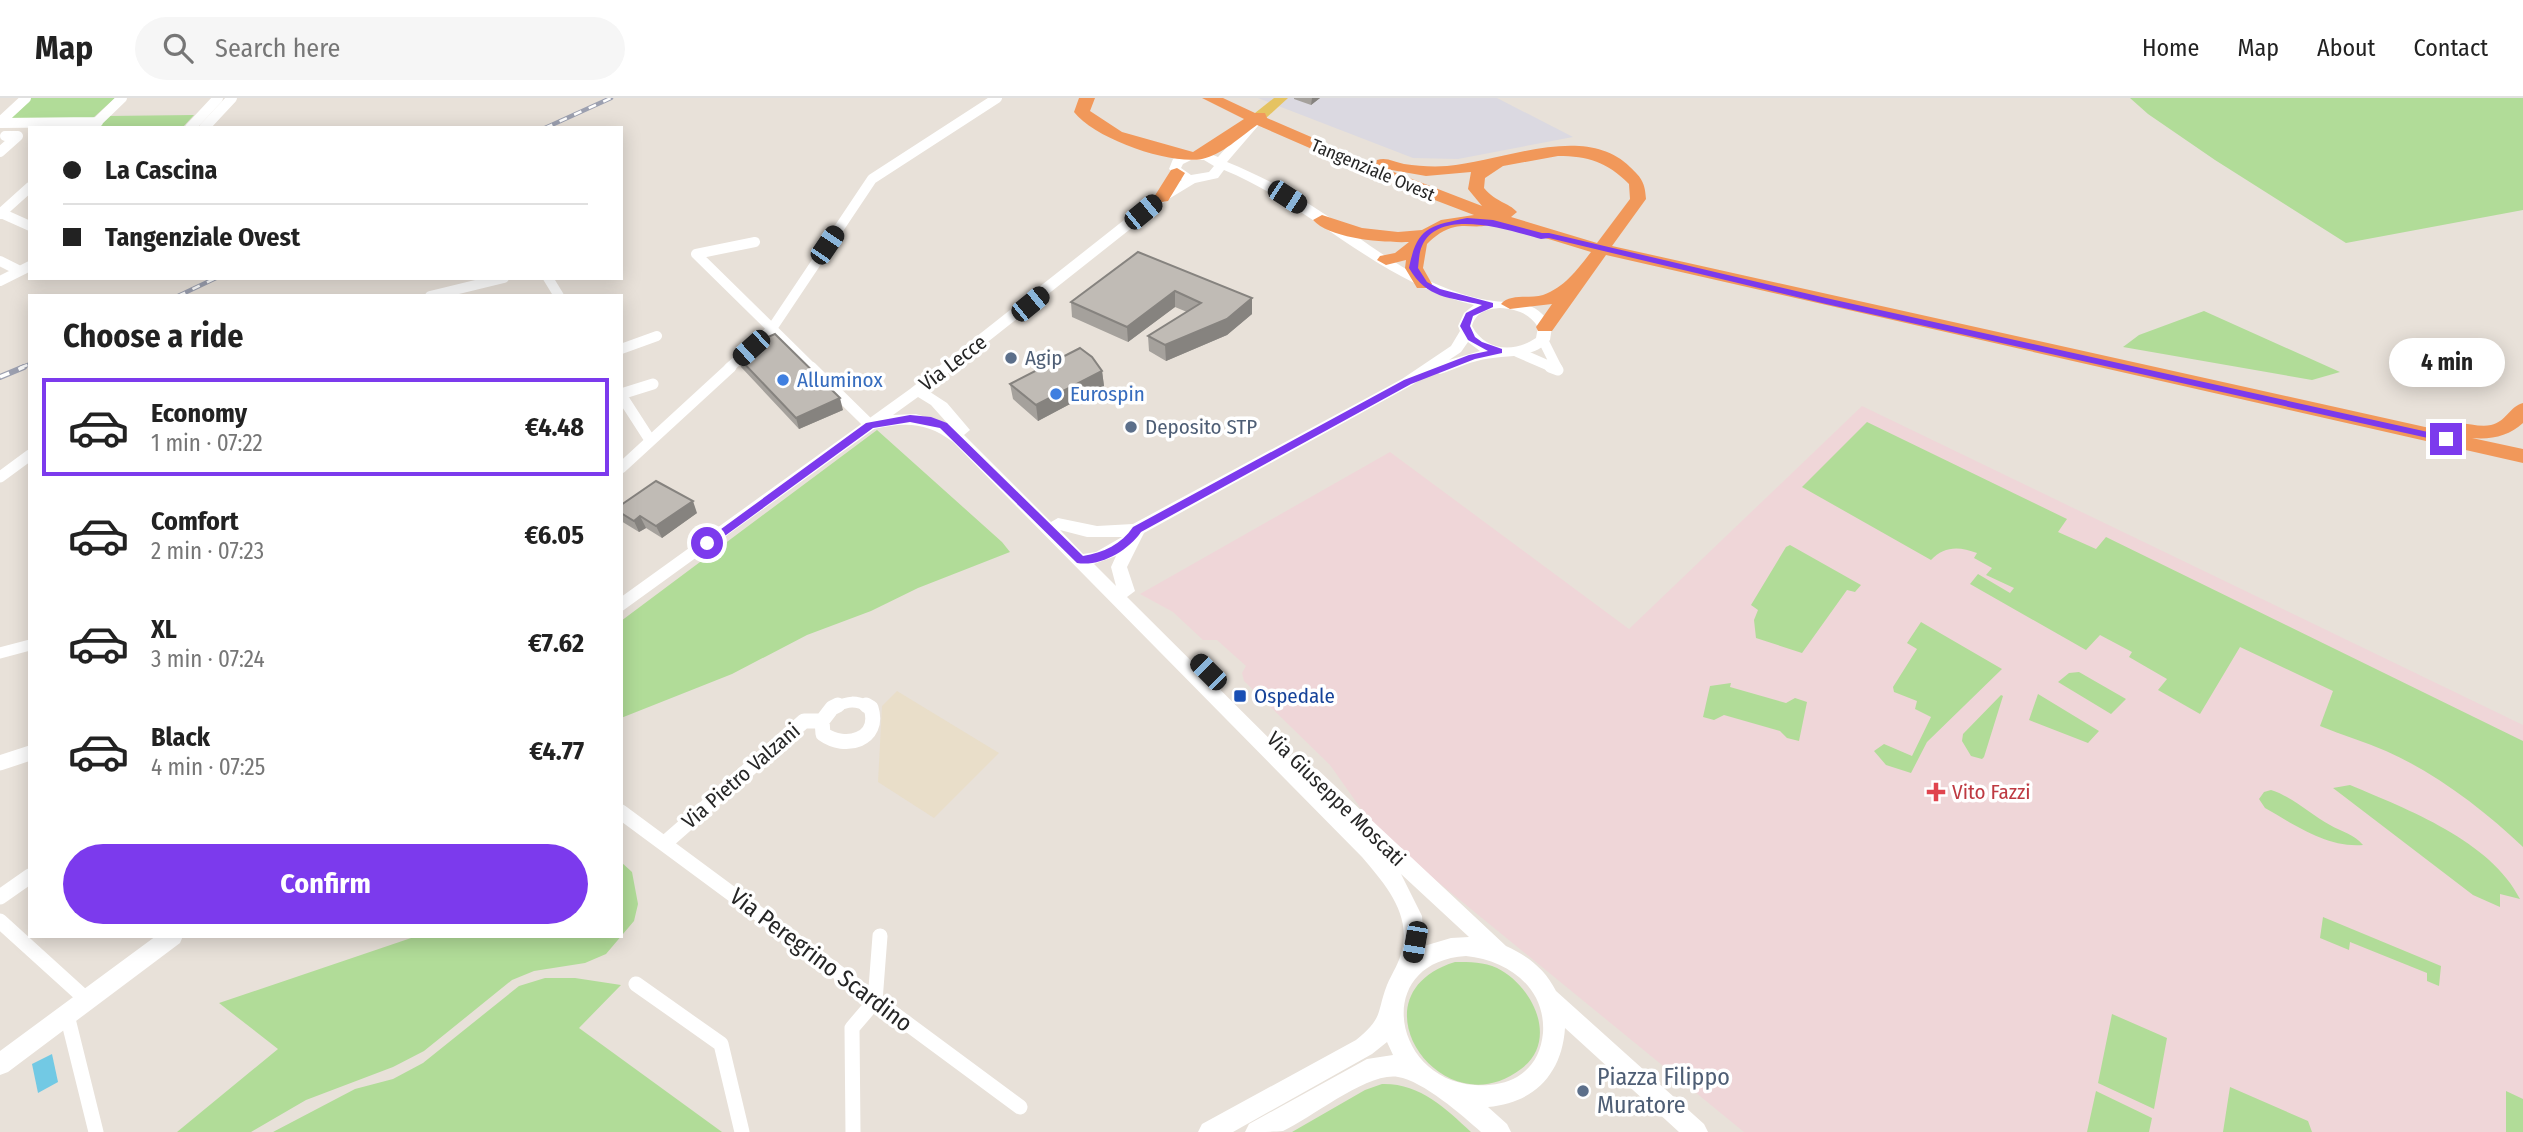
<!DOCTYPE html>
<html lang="en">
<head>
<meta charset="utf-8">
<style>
  :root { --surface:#fff; --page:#f6f6f6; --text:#222; --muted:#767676; --line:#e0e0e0; --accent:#7c3aed }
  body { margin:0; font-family:"Fira Sans Condensed",sans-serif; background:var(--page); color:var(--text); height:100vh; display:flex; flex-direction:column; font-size:26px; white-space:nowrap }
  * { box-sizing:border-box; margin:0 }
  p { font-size:23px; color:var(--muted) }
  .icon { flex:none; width:38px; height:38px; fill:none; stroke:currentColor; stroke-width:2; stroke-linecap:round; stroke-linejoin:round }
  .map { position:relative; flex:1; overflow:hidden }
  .side { position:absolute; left:28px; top:196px; width:595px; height:644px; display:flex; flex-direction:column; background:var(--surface); border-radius:0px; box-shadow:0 4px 18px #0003 }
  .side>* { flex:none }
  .top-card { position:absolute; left:28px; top:28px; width:595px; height:154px; border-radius:0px; box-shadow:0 4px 18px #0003; display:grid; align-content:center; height:154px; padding:0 35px; background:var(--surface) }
  .end { position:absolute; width:32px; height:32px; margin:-16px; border:9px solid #7c3aed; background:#fff; box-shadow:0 0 0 4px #fff }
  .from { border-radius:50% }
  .bubble { position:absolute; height:49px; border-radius:24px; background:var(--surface); box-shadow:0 4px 18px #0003; font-size:23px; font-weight:700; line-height:49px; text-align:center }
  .car { position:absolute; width:21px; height:42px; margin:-21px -10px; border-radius:9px; box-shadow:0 0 5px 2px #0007; background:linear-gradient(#222 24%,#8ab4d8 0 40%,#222 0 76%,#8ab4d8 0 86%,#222 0) }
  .top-card b { display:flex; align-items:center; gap:24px; height:66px; font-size:26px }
  .top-card b+b { border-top:2px solid var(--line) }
  .top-card i { width:18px; height:18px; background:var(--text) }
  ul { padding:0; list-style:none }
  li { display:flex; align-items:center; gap:21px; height:98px; margin:0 14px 10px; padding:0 21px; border:4px solid transparent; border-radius:0px }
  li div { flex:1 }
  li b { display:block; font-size:26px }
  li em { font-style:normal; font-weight:700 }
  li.selected { border-color:var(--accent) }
  li>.icon { width:63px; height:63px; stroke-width:1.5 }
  h2 { padding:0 35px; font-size:32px; line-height:84px }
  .primary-button { display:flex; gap:14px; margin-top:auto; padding:14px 35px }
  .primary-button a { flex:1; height:80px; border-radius:42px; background:var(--accent); color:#fff; font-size:28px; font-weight:700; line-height:80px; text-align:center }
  header { display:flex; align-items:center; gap:42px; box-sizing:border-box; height:98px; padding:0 35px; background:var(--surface); border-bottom:2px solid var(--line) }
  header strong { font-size:33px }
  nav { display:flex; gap:38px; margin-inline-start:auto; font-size:24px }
  .search { width:490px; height:63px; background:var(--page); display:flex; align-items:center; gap:18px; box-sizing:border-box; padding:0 24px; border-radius:38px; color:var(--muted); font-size:26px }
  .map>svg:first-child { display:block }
</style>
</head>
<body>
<header>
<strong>Map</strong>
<div class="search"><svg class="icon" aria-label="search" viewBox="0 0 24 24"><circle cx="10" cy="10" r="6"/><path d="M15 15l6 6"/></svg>Search here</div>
<nav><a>Home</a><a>Map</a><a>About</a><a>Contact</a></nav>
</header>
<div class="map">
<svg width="2523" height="1034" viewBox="0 0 2523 1034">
  <rect width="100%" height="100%" fill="#e8e1d9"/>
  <!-- industrial -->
  <path fill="#dbd9e1" d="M1258 0H1497L1573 39 1458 61 1413 60Z"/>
  <!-- education -->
  <path fill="#e9dec9" d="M897 593 999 655 934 720 878 684 882 608Z"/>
  <!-- medical -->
  <path fill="#efd6d8" d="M1862 308 2523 627V1034H1744L1400 753 1369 722 1330 667 1244 583 1242 575 1246 568 1217 542H1203L1173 514 1140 496 1390 354 1629 531Z"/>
  <!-- green -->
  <path fill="#b1dc98" d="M30 0H115L93 20 6 22Z
    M2130 0H2523V112L2346 145 2215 62 2148 16Z
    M194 17 182 30H97L109 18Z
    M2204 213 2340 274 2312 282 2123 249 2139 237Z
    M1867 324 2067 421 2058 434 2096 451 2106 439 2523 643V749C2484 712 2436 675 2386 653 2365 644 2342 637 2320 628L2333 593 2240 549 2200 616 2158 592 2167 581 2129 559 2132 554 2100 537 2086 552 1970 486 1978 476 2010 495 2014 490 1986 477 1992 470 1974 460 1977 455C1959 448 1944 448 1931 462L1802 389Z
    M877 332 1002 444 1010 454 918 490 871 513 807 537 732 576 621 620V523Z
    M1790 447 1861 487 1855 494 1847 492 1802 555 1756 540 1754 522 1758 512 1751 507 1786 449Z
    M1921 524 2002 571 1927 644 1911 675 1886 667 1874 653 1884 646 1912 658 1931 619 1915 611 1917 603 1894 594 1893 589 1917 551 1907 545Z
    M2079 574 2126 601 2111 616 2058 584 2069 575Z
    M1731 585 1730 589 1786 605 1795 600 1807 604 1799 643 1787 640 1780 633 1724 617 1714 622 1703 619 1710 588Z
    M2038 596 2099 633 2088 645 2029 622Z
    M2001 597 2003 598 1984 659 1982 661 1971 658 1962 643 1963 636Z
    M2350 687C2407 711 2491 743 2520 801L2500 796V809L2473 797 2333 690Z
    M2271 692C2293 699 2310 716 2330 727 2342 734 2354 736 2363 747 2327 750 2295 727 2265 710L2259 701 2264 694Z
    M621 764 632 774 638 806 634 823 606 856 585 865 534 873 512 882 424 953 393 969 306 1002 251 1034H177L278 951 219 905 417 838H621Z
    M2323 819 2441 868 2439 888 2427 883V875L2350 844 2349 852 2320 840Z
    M1455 864C1470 864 1484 864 1497 870 1532 887 1560 942 1521 971 1442 1032 1348 897 1455 864Z
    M545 880H575L621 887 579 930 722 1034H273L355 991 393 981 423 965 519 888Z
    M2112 916 2167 940 2154 1011 2098 985Z
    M1382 986C1420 985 1445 1010 1471 1034H1292L1365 992Z
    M2230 989 2308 1023 2312 1034H2223Z
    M2096 993 2152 1020 2149 1034H2087Z
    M2506 993 2523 1001V1034H2506Z"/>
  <!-- water -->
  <path fill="#72c9e4" d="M52 956 58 984 38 995 32 966Z"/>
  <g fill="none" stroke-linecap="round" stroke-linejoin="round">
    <!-- street-far2 -->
    <path stroke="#fff" stroke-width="10" d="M0 24 26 0
      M0 25 98 24
      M94 27 122 0
      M190 30 218 0
      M204 30 232 0
      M0 54 18 38H5
      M1 115 30 128
      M0 116 30 89
      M755 144 696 156 812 270
      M0 163 20 173
      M548 180 559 198
      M0 183 30 168
      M430 198 504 180
      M1543 242 1557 270
      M621 251 657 238
      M1517 254 1554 270
      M729 270 771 232 872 81 997 0"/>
    <!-- street-far1 -->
    <path stroke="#fff" stroke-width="11" d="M811 269 870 327
      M1550 269 1558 272
      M1556 269 1558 272
      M621 296 653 286
      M621 297 650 342
      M621 370 731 269
      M0 379 30 357
      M0 555 30 547
      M834 609C849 603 855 602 869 609"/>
    <!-- street -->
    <path stroke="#fff" stroke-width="15" d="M838 607 832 610 822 623 823 636C845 652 881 642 871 610L866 607
      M0 665 30 655
      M621 714 1020 1009
      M665 745 804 623H822
      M0 799 30 778
      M0 823 87 902
      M636 886 721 946 742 1034
      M67 917 96 1034
      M853 1034 852 930 875 903 880 838"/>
    <!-- secondary -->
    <path fill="#fff" fill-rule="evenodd" d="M1258 17 1264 21 1227 64C1262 78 1294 96 1326 117 1362 141 1396 169 1436 186 1452 193 1469 199 1487 202 1515 207 1535 199 1552 229L1550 242C1532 263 1501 256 1477 263 1464 266 1453 272 1440 276L1434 273 1412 287 1144 435 1127 469 1135 493 1127 499 1302 673 1310 669 1317 671 1506 848C1528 858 1545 871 1556 893L1704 1026 1708 1034H1679L1565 930C1562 976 1534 1005 1488 1009L1507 1026 1511 1034H1481C1462 1017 1423 983 1398 979 1367 974 1312 1020 1283 1033 1272 1034 1256 1034 1245 1034L1249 1026 1367 961 1393 957 1387 944 1372 956 1233 1034H1198L1202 1026 1356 942C1384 919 1376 916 1387 887 1392 875 1400 864 1402 851 1411 815 1384 785 1362 759L953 344C927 324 905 324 874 331L621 514V499L910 291 1157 96 1182 82 1169 71 1173 61C1189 53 1201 52 1218 59L1254 18ZM1191 62H1204L1214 68 1209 74 1191 77 1181 70 1183 66ZM1224 72C1312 108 1380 185 1474 207L1464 215 1458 228 1460 233 1451 248 1402 281 1133 426 1097 428 1058 420 1051 424 964 337 970 332 947 305 927 292 1167 102 1195 85 1218 80ZM1500 210C1516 211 1529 215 1538 229L1536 240C1514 255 1485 253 1472 228 1476 214 1487 211 1500 210ZM1468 244 1480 253 1449 262 1461 254ZM918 299 931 307 948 326 916 316 893 317ZM1060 432 1087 439H1122L1096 454 1083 456ZM1116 458 1111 469 1116 488 1094 466ZM1401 776 1469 839 1451 840 1424 848 1422 818ZM1466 858C1507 862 1546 889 1543 935 1541 955 1533 969 1517 979 1505 986 1489 988 1475 987 1392 982 1372 864 1466 858Z
      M156 838H183L180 845 8 974 0 977V953Z"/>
    <!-- primary -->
    <path fill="#e5c361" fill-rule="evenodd" d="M1274 0H1288L1265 21H1255V15Z"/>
    <!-- highway -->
    <path fill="#f1985a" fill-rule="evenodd" d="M1079 0H1095L1090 13 1122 34 1193 54 1244 21 1202 0H1223L1255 15H1265L1267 20 1376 67 1377 62C1387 59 1394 64 1404 66 1418 68 1432 69 1447 68 1501 64 1585 24 1630 69 1642 80 1645 85 1646 101L1612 148 2452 335 2449 331 2452 326C2465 323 2478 330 2491 327 2506 324 2510 308 2523 305V325C2509 338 2491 342 2472 340L2523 351V365L1606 157 1552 233H1538L1536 229 1552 206 1510 211 1501 206C1510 195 1530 201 1543 197 1565 189 1577 172 1591 154L1493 124C1484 132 1467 126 1455 129 1444 131 1435 138 1427 146L1423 170 1432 186 1429 190H1417L1405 170 1406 162 1386 167 1377 162 1380 158 1395 155 1409 144C1385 145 1330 141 1313 122L1322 117 1362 130 1398 134 1422 132 1441 122 1474 117 1390 85 1257 27C1241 38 1222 57 1202 61 1170 67 1095 41 1074 14ZM1558 58C1588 58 1607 64 1629 86L1630 101 1597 145 1511 119 1517 114C1508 104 1497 105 1484 90L1485 80 1503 68ZM1386 71 1426 78 1471 74 1468 91 1482 108Z
      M1177 70 1185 75 1168 103 1162 104 1156 103 1154 99 1171 72Z"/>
    <defs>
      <path id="rail-far1" d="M545 30 611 0
        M178 198 216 180
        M20 270 30 266"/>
      <path id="rail" d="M0 279 24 269"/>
    </defs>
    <!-- rail-far1 casing -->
    <use href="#rail-far1" stroke="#9ca0b0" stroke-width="4.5"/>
    <!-- rail casing -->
    <use href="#rail" stroke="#9ca0b0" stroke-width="6"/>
    <!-- rail-far1 -->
    <use href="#rail-far1" stroke="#fff" stroke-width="2.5" stroke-dasharray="8" stroke-linecap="butt"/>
    <!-- rail -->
    <use href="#rail" stroke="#fff" stroke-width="3.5" stroke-dasharray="10" stroke-linecap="butt"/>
  </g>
  <!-- wall -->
  <path fill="#a5a19c" d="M1294 0H1320L1311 7 1294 1Z
    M1138 154 1252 200V216L1227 237 1166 263 1149 253 1148 238 1187 214 1175 209 1128 244 1072 219 1071 204Z
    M737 258 843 312 799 331 741 269Z
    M1102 273 1104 288 1038 323 1013 301 1010 286Z
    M621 407 697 415 662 440 646 430 639 434 621 423Z"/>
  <!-- shaded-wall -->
  <path fill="#86837f" d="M1312 0H1320L1311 7Z
    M1175 193V209L1128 244 1127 229Z
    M1252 200V216L1227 237 1166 263 1165 247Z
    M1102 273 1104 288 1038 323 1036 307Z
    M840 300 843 312 799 331 796 320Z
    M693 403 697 415 662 440 656 428Z
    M640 418 646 430 639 434 634 423Z"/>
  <!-- building -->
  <path fill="#c0bbb5" stroke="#86837f" stroke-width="2" d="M1138 154 1252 200 1227 221 1165 247 1148 238 1201 205 1175 193 1127 229 1071 204Z
    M775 236 840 300 796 320 737 258 751 251 749 247Z
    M1080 250 1092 259 1102 273 1036 307 1010 286Z
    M656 383 693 403 656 428 640 418 634 423 621 415V407Z"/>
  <!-- route -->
  <path fill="#7c3aed" d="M1467 120 1493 122 1542 135H1549L1826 200 2446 338 2451 341 2446 344 1826 206 1549 140 1541 141C1512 133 1439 108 1422 148 1419 154 1419 163 1418 170L1427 184 1440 191 1493 205V209L1473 218 1470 228 1475 239 1482 244 1502 251V255L1475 261 1411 286 1141 434C1128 453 1100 469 1077 465L940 330 910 324 873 330 711 448 707 449 702 445 866 325 910 317 931 319 947 325 1083 458C1103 455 1122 446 1133 429L1404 282 1469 257 1488 253 1468 242 1460 228 1466 215 1482 207C1449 199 1427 201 1409 170 1417 129 1429 128 1467 120Z"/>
  <!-- markers -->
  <g fill="#5c6f8a" stroke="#fff" stroke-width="2.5">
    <circle cx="1011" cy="260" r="7"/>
    <circle cx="1131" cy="329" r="7"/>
    <circle cx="1583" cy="993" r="7"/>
  </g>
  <g fill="#3f7fe0" stroke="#fff" stroke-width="2.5">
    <circle cx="783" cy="282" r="7"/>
    <circle cx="1056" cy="296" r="7"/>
  </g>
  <rect fill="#1a4fb4" stroke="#fff" stroke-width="2.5" x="1233" y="591" width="14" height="14" rx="3.5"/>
  <path fill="#e0444e" stroke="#fff" stroke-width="2.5" d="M1932.5 683.5h7v7h7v7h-7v7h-7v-7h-7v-7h7z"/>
  <g text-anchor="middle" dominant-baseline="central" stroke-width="7" stroke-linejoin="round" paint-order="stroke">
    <!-- far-street labels -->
    <g font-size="18" fill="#262626" stroke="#fff">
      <text transform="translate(1373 72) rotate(23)">Tangenziale Ovest</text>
    </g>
    <!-- service labels -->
    <g font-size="21" fill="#4e5e75" stroke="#fff" text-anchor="start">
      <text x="1025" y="260">Agip</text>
      <text x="1145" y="329">Deposito STP</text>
    </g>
    <!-- street labels -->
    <g font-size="21" fill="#262626" stroke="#fff">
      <text transform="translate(953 265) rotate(-37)">Via Lecce</text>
      <text transform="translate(741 678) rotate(-41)">Via Pietro Valzani</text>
      <text transform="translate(1336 701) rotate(44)">Via Giuseppe Moscati</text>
    </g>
    <!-- shop labels -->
    <g font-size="21" fill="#366cbe" stroke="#fff" text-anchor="start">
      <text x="797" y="282">Alluminox</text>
      <text x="1070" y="296">Eurospin</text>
    </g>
    <!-- transit labels -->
    <g font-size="21" fill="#164399" stroke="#fff" text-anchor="start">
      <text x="1254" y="598">Ospedale</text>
    </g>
    <!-- health labels -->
    <g font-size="21" fill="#be3a42" stroke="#fff" text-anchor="start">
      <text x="1952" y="694">Vito Fazzi</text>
    </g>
    <!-- near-street labels -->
    <g font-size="24" fill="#262626" stroke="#fff">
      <text transform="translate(821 862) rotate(37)">Via Peregrino Scardino</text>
    </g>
    <!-- near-service labels -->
    <g font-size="24" fill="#4e5e75" stroke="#fff" text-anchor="start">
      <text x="1597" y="979">Piazza Filippo<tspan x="1597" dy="28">Muratore</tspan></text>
    </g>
  </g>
</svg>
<i class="end from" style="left:707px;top:445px"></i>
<i class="end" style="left:2446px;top:341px"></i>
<div class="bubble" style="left:2389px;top:240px;width:116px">4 min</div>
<i class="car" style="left:1287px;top:99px;rotate:123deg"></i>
<i class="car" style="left:1143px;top:114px;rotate:51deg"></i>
<i class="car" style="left:827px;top:147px;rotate:34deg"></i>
<i class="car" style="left:1030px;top:206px;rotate:51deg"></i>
<i class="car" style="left:751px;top:250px;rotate:228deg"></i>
<i class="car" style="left:1208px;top:574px;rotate:315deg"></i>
<i class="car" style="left:1415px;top:844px;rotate:190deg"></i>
<div class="top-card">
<b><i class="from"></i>La Cascina</b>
<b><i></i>Tangenziale Ovest</b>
</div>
<section class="side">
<h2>Choose a ride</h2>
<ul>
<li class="selected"><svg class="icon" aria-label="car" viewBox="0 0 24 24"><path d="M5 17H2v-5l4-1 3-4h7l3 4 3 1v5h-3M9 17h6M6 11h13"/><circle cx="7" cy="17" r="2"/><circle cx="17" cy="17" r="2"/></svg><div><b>Economy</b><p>1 min · 07:22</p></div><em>€4.48</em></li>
<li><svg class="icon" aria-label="car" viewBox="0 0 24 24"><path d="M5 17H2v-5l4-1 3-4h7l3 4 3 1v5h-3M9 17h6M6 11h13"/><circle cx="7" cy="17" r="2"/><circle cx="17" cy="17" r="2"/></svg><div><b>Comfort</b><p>2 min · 07:23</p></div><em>€6.05</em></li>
<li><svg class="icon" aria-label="car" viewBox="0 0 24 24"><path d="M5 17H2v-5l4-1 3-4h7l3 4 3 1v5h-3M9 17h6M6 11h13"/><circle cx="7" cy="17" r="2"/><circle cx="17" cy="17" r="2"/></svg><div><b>XL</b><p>3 min · 07:24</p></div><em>€7.62</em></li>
<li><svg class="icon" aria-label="car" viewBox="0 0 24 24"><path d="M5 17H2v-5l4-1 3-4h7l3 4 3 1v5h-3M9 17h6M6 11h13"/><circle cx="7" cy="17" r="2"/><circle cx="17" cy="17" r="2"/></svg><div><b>Black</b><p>4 min · 07:25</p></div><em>€4.77</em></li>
</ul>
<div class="primary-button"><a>Confirm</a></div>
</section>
</div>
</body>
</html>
